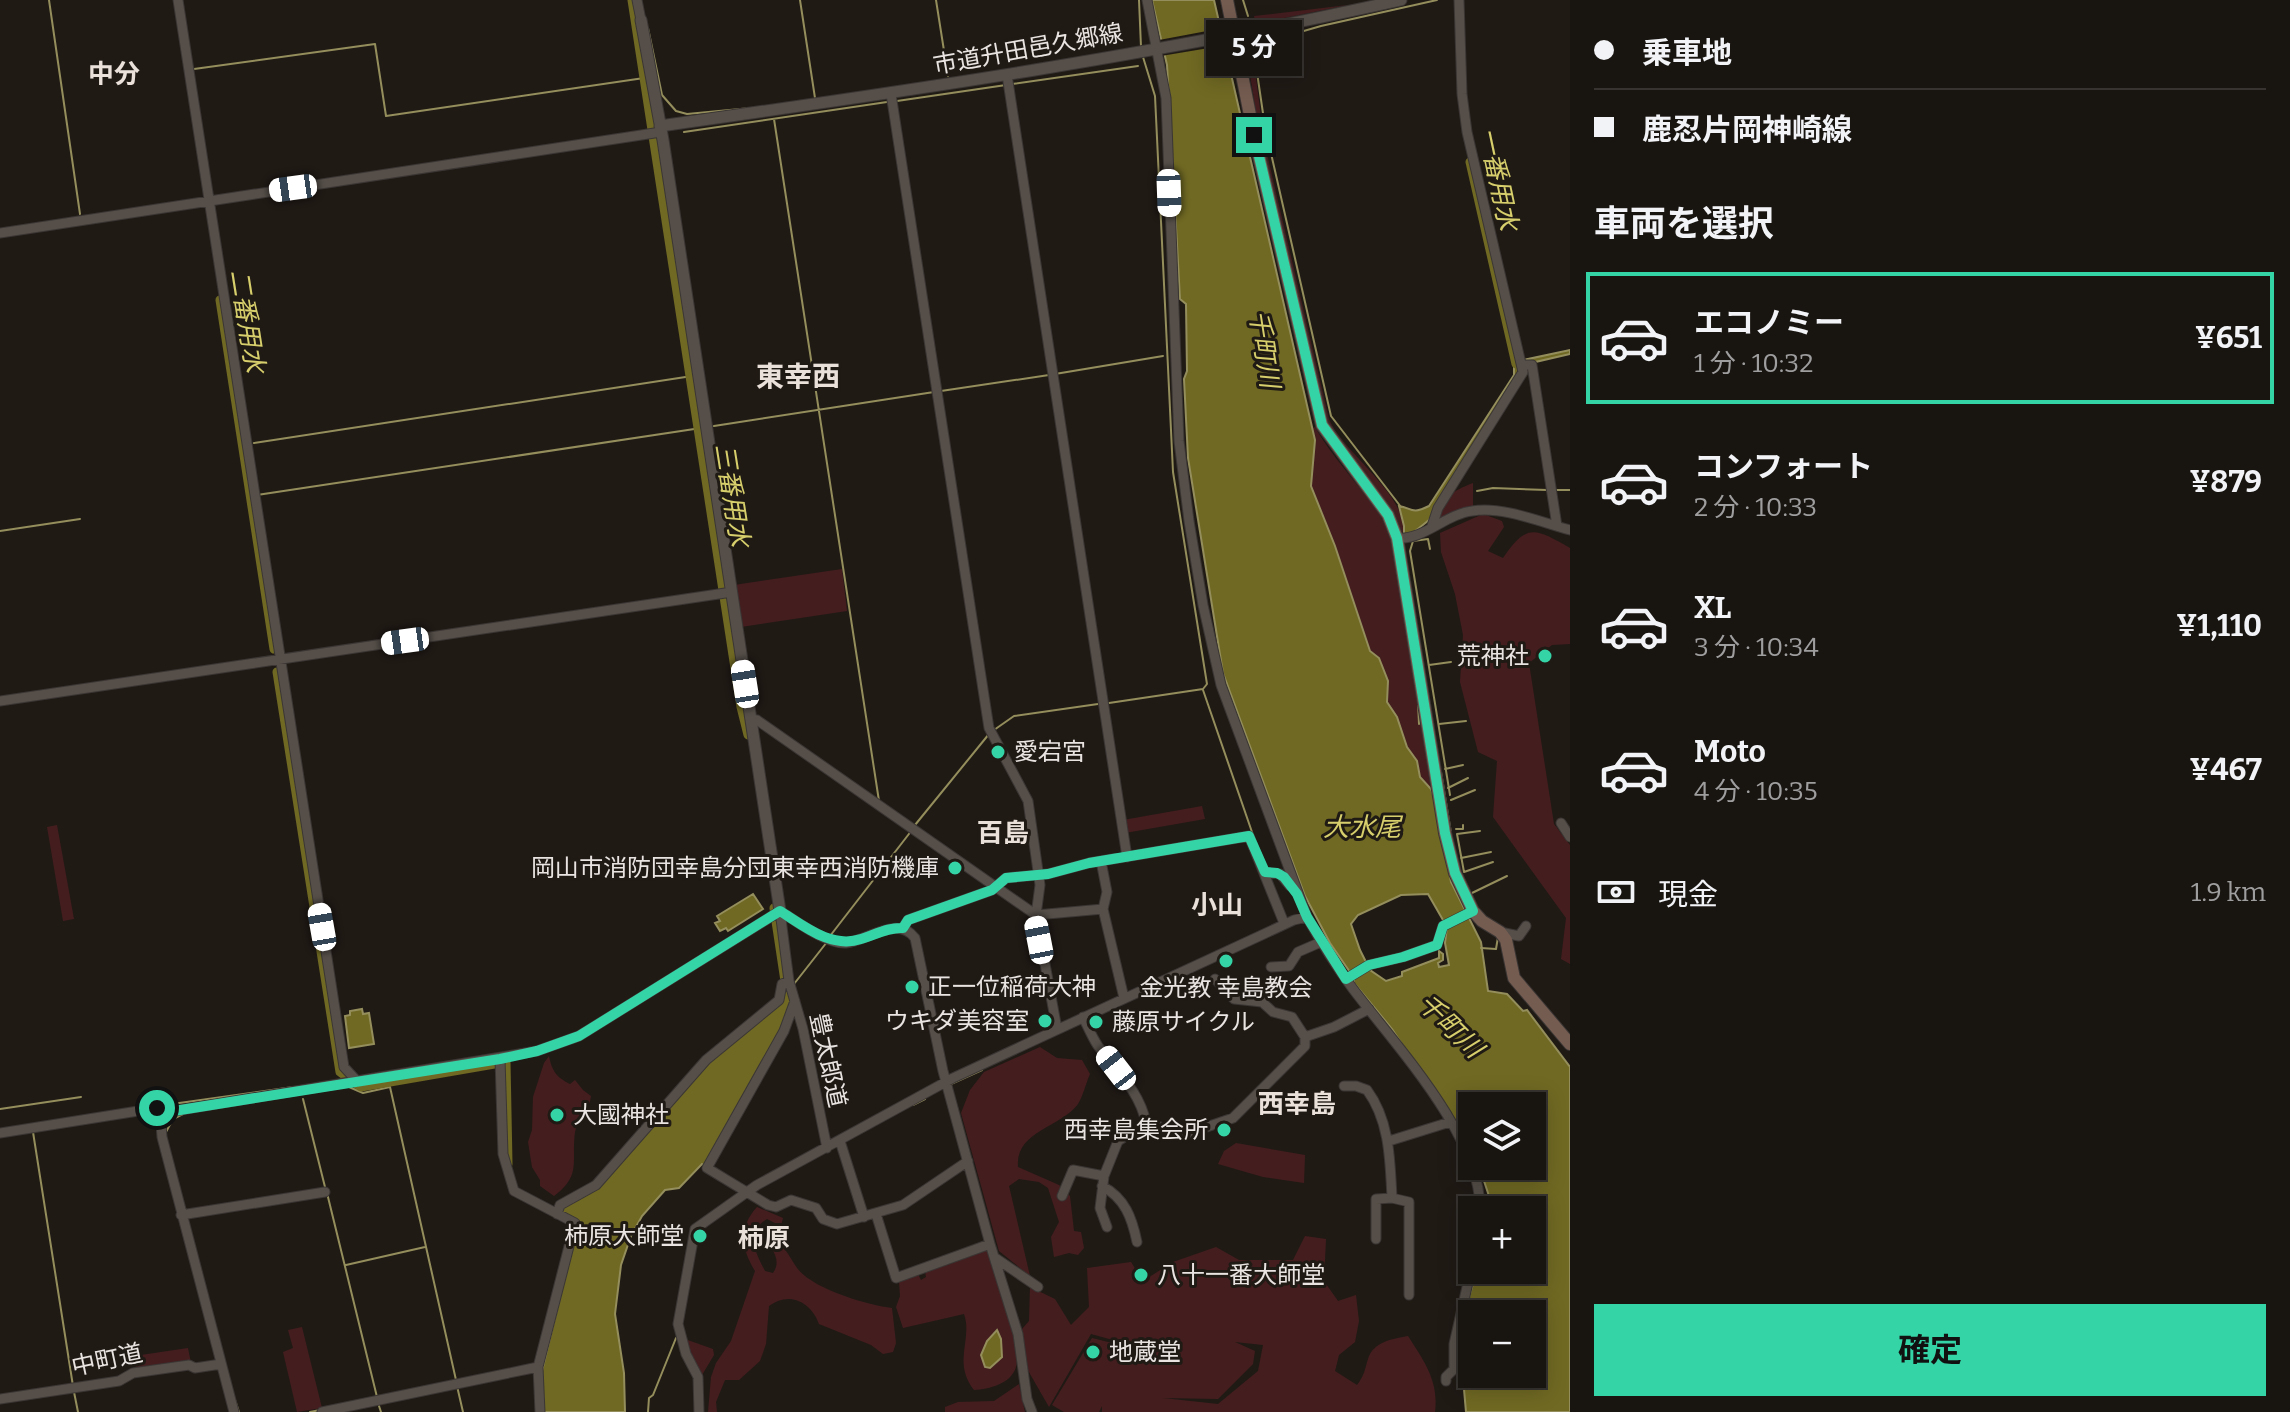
<!DOCTYPE html>
<html lang="ja">
<head>
<meta charset="utf-8">
<style>
  :root { --surface:#181410; --page:#211d19; --text:#f1f3f6; --muted:#9f9e9f; --line:#363330; --accent:#35d4a7 }
  body { margin:0; font-family:Bitter,"Noto Sans JP",serif; background:var(--page); color:var(--text); height:100vh; display:flex; flex-direction:column; font-size:30px; white-space:nowrap }
  * { box-sizing:border-box; margin:0 }
  p { font-size:26px; color:var(--muted) }
  .icon { flex:none; width:44px; height:44px; fill:none; stroke:currentColor; stroke-width:2; stroke-linecap:round; stroke-linejoin:round }
  .map { position:relative; flex:1; overflow:hidden }
  .side { display:flex; flex-direction:column; background:var(--surface); width:720px }
  .side>* { flex:none }
  .banner { display:grid; align-content:center; height:176px; padding:0 24px; background:var(--surface) }
  .tools { position:absolute; left:1458px; top:1092px; display:grid; gap:16px }
  .tools a { display:grid; place-items:center; width:88px; height:88px; border-radius:0px; background:var(--surface); box-shadow:0 4px 20px #0003,0 0 0 2px var(--line); font-size:40px }
  .end { position:absolute; width:36px; height:36px; margin:-18px; border:10px solid #35d4a7; background:#111; box-shadow:0 0 0 4px #111 }
  .from { border-radius:50% }
  .bubble { position:absolute; height:56px; border-radius:0px; background:var(--surface); box-shadow:0 4px 20px #0003,0 0 0 2px var(--line); font-size:26px; font-weight:700; line-height:56px; text-align:center }
  .car { position:absolute; width:24px; height:48px; margin:-24px -12px; border-radius:10px; box-shadow:0 0 6px 2px #0007; background:linear-gradient(#fff 24%,#345 0 40%,#fff 0 76%,#345 0 86%,#fff 0) }
  .banner b { display:flex; align-items:center; gap:28px; height:76px; font-size:30px }
  .banner b+b { border-top:2px solid var(--line) }
  .banner i { width:20px; height:20px; background:var(--text) }
  ul { padding:0; list-style:none }
  li { display:flex; align-items:center; gap:24px; height:132px; margin:0 16px 12px; padding:0 8px; border:4px solid transparent; border-radius:0px }
  li div { flex:1 }
  li b { display:block; font-size:30px }
  li em { font-style:normal; font-weight:700 }
  li.active { border-color:var(--accent) }
  li>.icon { width:72px; height:72px; stroke-width:1.5 }
  h2 { padding:0 24px; font-size:36px; line-height:96px }
  .pay { display:flex; align-items:center; gap:20px; height:88px; padding:0 24px; font-size:30px }
  .pay p { margin-inline-start:auto }
  .action { display:flex; gap:16px; margin-top:auto; padding:16px 24px }
  .action a { flex:1; height:92px; border-radius:0px; background:var(--accent); color:#111; font-size:32px; font-weight:700; line-height:92px; text-align:center }
  main { display:flex; flex:1; min-height:0 }
  .map>svg:first-child { display:block }
</style>
</head>
<body>
<main>
<div class="map">
<svg width="1570" height="1412" viewBox="0 0 1570 1412">
  <rect width="100%" height="100%" fill="#201a15"/>
  <!-- green -->
  <path fill="#441d1f" fill-rule="evenodd" d="M1348 5 1256 24 1254 16Z
    M1252 46 1264 141 1329 419C1343 453 1409 496 1403 533L1326 424 1261 142 1247 57Z
    M1315 427C1338 468 1375 498 1394 541L1437 805 1431 789 1419 777 1417 761 1407 747 1397 717 1387 702 1388 681 1379 658 1370 651 1335 546 1311 486 1315 440 1313 428Z
    M1473 483V508L1439 520C1438 498 1455 490 1473 483Z
    M1483 514 1502 521 1504 527 1488 551 1503 558C1527 522 1536 529 1570 548V644L1552 645 1529 663 1554 824 1570 845V964L1561 959 1566 918 1493 817 1497 761 1478 752 1460 682 1463 635 1455 594 1441 552 1440 533Z
    M842 569 847 611 741 627 734 585Z
    M1202 806 1205 819 1125 833 1123 820Z
    M57 825 74 919 63 921 47 827Z
    M1040 1047 1057 1058 1082 1060 1090 1074C1086 1083 1083 1096 1078 1104 1060 1128 1015 1131 1018 1167L1059 1185 1070 1196 1074 1231 1081 1232 1084 1248 1078 1255 1069 1253 1054 1257 1051 1237 1059 1222 1048 1188 1039 1182 1019 1179 1009 1186 1030 1276 999 1251 961 1113 970 1090 984 1072Z
    M549 1056C552 1071 556 1077 570 1084L575 1080 583 1090 591 1096C590 1110 577 1119 575 1132 571 1162 582 1175 554 1196L540 1186V1180L532 1167 528 1142 532 1130 533 1097 544 1063Z
    M1236 1143 1305 1155 1304 1183 1263 1177 1218 1164 1224 1151Z
    M757 1207 783 1218 779 1234H775V1223L767 1219C744 1233 756 1253 765 1271L773 1273C779 1264 777 1257 771 1247L773 1239H777C785 1249 789 1255 795 1265 808 1288 867 1305 892 1308L896 1343 893 1352 883 1354 871 1345 819 1324C811 1301 788 1291 769 1306L766 1344 760 1361 739 1380H725L716 1402 717 1412H708L711 1377 716 1363 731 1341 755 1271C741 1248 738 1228 757 1207Z
    M1305 1236 1326 1239 1324 1281 1338 1301 1356 1295 1359 1321 1355 1342 1339 1355 1335 1371 1357 1385C1364 1376 1365 1369 1368 1359 1373 1342 1392 1339 1408 1336 1424 1361 1439 1381 1435 1412H1102V1406L1099 1412H1064L1052 1405 1092 1338 1132 1348 1154 1346 1131 1345 1091 1334 1049 1407 1026 1367 1022 1329 1029 1321 1030 1287 1055 1299 1071 1325 1089 1307 1087 1268 1131 1262 1143 1281 1173 1262 1216 1247 1239 1260H1293ZM1235 1342 1263 1345 1258 1371 1218 1404 1163 1398 1218 1399 1253 1364 1255 1351Z
    M983 1251H989C996 1276 1022 1345 1016 1367 1011 1384 989 1389 974 1390 952 1362 973 1339 964 1314L903 1328 896 1307 900 1296 899 1281 918 1274 921 1280 926 1277 925 1271Z
    M302 1327 322 1408 297 1412 283 1352 293 1348 288 1330Z
    M682 1338 713 1349 714 1355 702 1375Z
    M188 1348 191 1363 136 1370 134 1356Z
    M1019 1384 1025 1412H945V1407L958 1402 994 1401Z"/>
  <!-- water -->
  <path fill="#706923" stroke="#948e5c" stroke-width="2" fill-rule="evenodd" d="M1152 0H1214L1315 440 1311 486 1335 546 1370 651 1379 658 1388 681 1387 702 1397 717 1407 747 1417 761 1420 777 1431 789 1437 805 1451 882 1481 942 1488 991 1507 994 1523 1011 1527 1010 1570 1067V1412H1466L1459 1332 1477 1270H1532V1210H1487L1489 1196 1479 1166H1532V1106H1472V1151L1392 1029 1354 983V978L1330 943 1305 896 1223 673 1188 458 1184 379 1187 371 1186 304 1180 299 1167 65ZM1428 894 1447 927 1445 943 1449 965 1439 967 1438 963 1443 960V954L1439 951V958L1402 972V976L1386 981 1370 970 1360 950 1351 924 1358 915 1401 895ZM1472 1314H1532V1374H1472Z
    M1570 350V354L1518 366 1519 375 1429 520 1404 540V526L1399 506C1412 508 1411 515 1429 506L1514 375V362Z
    M753 894 763 909 728 931 726 928 720 931 715 923 720 921 717 916Z
    M788 985 792 997 781 1030 705 1166 702 1164 679 1188 665 1190 642 1216 631 1236 621 1265 615 1314 624 1373 625 1412H544L542 1371 578 1222 562 1213 563 1208 601 1185 707 1064 782 1001 784 987Z
    M362 1009 363 1014 369 1013 374 1044 349 1048 345 1016 350 1015V1011Z
    M997 1330 1001 1339 1002 1357 990 1368 985 1367 981 1355 987 1341Z"/>
  <!-- pier -->
  <path fill="#201a15" d="M1221 18 1230 56 1227 57 1225 51 1215 47 1161 56 1159 40 1207 31Z"/>
  <g fill="none" stroke-linecap="round" stroke-linejoin="round">
    <!-- stream -->
    <path stroke="#948e5c" stroke-width="2" d="M49 0 80 214
      M800 0 815 98
      M936 0 948 76
      M1139 0 1141 47
      M1243 0 1248 16
      M648 28 662 95 676 111 687 114 751 108
      M1259 44 1321 26 1437 0
      M1253 45 1265 127 1331 416 1401 507
      M194 69 375 44 386 116 644 78
      M1012 84 1138 66
      M897 101 1006 85
      M774 119 879 801
      M684 132 887 102
      M1055 374 1163 356
      M941 391 1049 375
      M714 426 934 392
      M254 443 692 376
      M1554 490H1570
      M1477 491 1493 488 1547 490
      M257 495 701 428
      M0 531 80 519
      M1430 549 1428 539 1413 541 1410 551 1450 795
      M1429 665 1451 662
      M1203 690 1253 835
      M1109 703 1203 689 1207 684 1173 472 1155 96 1143 57
      M1418 703 1419 724
      M1439 724 1466 721
      M994 730 1014 716 1098 704
      M1445 769 1463 765
      M1441 772 1451 833
      M1448 788 1468 778
      M1451 800 1475 790
      M915 825 989 734
      M1456 829H1463V825
      M1480 831 1457 834 1464 872 1493 862
      M1461 858 1491 852
      M1472 893 1507 876
      M830 936 912 830
      M1481 948 1496 949 1498 937
      M794 984 827 942
      M951 1084 982 1070
      M349 1087 363 1093 390 1087 456 1380
      M303 1099 325 1187
      M165 1105 293 1087
      M913 1105 925 1099
      M0 1109 81 1097
      M33 1132 73 1386
      M166 1132 173 1119 183 1114
      M327 1193 377 1397
      M346 1265 425 1247
      M457 1386 463 1412
      M74 1392 78 1412
      M235 1400 239 1412
      M378 1403 381 1412
      M310 1412 320 1410
      M648 1412 649 1398 653 1395 676 1338"/>
    <!-- canal -->
    <path stroke="#706923" stroke-width="9" d="M632 0 741 707 748 735
      M1470 162 1516 364
      M220 300 274 649
      M277 672 340 1072 344 1075
      M774 908 785 981
      M358 1085 361 1087 506 1062 508 1164"/>
    <defs>
      <path id="minor" d="M178 0 344 1067 357 1081
        M637 0 641 20
        M1147 0 1166 98 1179 441 1189 521 1203 605 1221 685 1307 917
        M1007 75 1127 857
        M891 94 989 728 1028 801 1040 885 1036 915 1103 909 1124 998
        M0 233 661 132
        M1522 365H1532L1557 526
        M1432 526 1438 508 1523 372 1467 132 1462 94 1459 0
        M1397 538C1422 541 1446 514 1472 511 1503 506 1540 522 1570 530
        M0 701 732 592
        M751 719 757 720 1036 915 1057 1029
        M1561 823 1570 837
        M1101 861 1107 892 1103 909
        M1265 872 1280 874 1290 886
        M780 911C796 921 828 945 846 943 869 940 897 915 915 938L943 1071 990 1244 1018 1334 1027 1399 1032 1412
        M780 911 789 981 803 1029 827 1148
        M903 928 908 920 992 890 1006 878 1048 874 1089 863 1249 836 1284 923
        M1500 932 1519 936 1526 926
        M1271 967 1289 966 1298 952 1321 942
        M1215 979 1234 999 1262 1002 1273 1012 1292 1017 1305 1037
        M1346 979 1369 965 1403 957 1437 945 1443 926 1473 911
        M795 1001 784 1031 707 1168 768 1205 776 1207 791 1200 816 1208 823 1219 837 1224 903 1205 968 1161
        M1083 1017C1088 1027 1092 1037 1098 1046 1117 1071 1140 1092 1146 1123L1186 1134 1233 1118 1305 1046V1037L1334 1027 1369 1009
        M500 1059 503 1154 514 1191 575 1223 538 1367 540 1412
        M1344 1086H1356L1367 1090C1390 1121 1390 1161 1392 1198
        M174 1111 161 1124 162 1137 234 1412
        M0 1133 157 1108 174 1111 537 1051 579 1036 780 911
        M840 1141 864 1217
        M1389 1141 1450 1122
        M1102 1186C1125 1198 1132 1218 1137 1242
        M1062 1196 1073 1170 1104 1176
        M557 1214 560 1205 596 1185 706 1060 779 1000 782 984 789 981
        M876 1214 896 1278 990 1244
        M181 1215 325 1192
        M1107 1227 1100 1208 1104 1176 1118 1141 1146 1123
        M1376 1239V1199L1392 1198 1409 1202V1295
        M994 1257 1038 1287
        M1446 1381V1377L1454 1369V1344L1472 1265
        M0 1399 119 1381 133 1373 189 1365 195 1368 221 1364
        M322 1412 538 1367
        M699 1412 698 1377 686 1354 678 1324 695 1229 757 1185 953 1078 1294 920 1307 917C1321 942 1336 966 1353 989 1396 1046 1481 1136 1480 1210"/>
      <path id="tertiary" d="M641 20 663 140 780 911
        M660 126C908 91 1156 55 1401 0"/>
      <path id="secondary" d="M1227 0 1254 135 1322 425 1388 515 1397 538 1445 833 1455 873 1473 911 1482 921 1500 932 1506 940 1514 978 1570 1044"/>
    </defs>
    <!-- minor casing -->
    <use href="#minor" stroke="#3b3634" stroke-width="11"/>
    <!-- tertiary casing -->
    <use href="#tertiary" stroke="#3b3634" stroke-width="13"/>
    <!-- secondary casing -->
    <use href="#secondary" stroke="#3b3634" stroke-width="14"/>
    <!-- minor -->
    <use href="#minor" stroke="#564f49" stroke-width="9"/>
    <!-- tertiary -->
    <use href="#tertiary" stroke="#564f49" stroke-width="11"/>
    <!-- secondary -->
    <use href="#secondary" stroke="#755c51" stroke-width="12"/>
  </g>
  <g fill="none" stroke-linecap="round" stroke-linejoin="round">
    <!-- route -->
    <path stroke="#35d4a7" stroke-width="10" d="M157 1108 174 1111 500 1059 537 1051 579 1036 780 911C804 926 831 949 861 939 875 935 888 927 903 928L908 920 992 890 1006 878 1048 874 1089 863 1249 836 1265 872 1277 873 1284 877 1297 894 1307 917 1346 979 1369 965 1403 957 1437 945 1443 926 1473 911 1455 873 1445 833 1397 538 1388 515 1322 425 1254 135"/>
  </g>
  <!-- markers -->
  <g fill="#35d4a7" stroke="#201a15" stroke-width="3">
    <circle cx="1545" cy="656" r="8"/>
    <circle cx="998" cy="752" r="8"/>
    <circle cx="955" cy="868" r="8"/>
    <circle cx="1226" cy="961" r="8"/>
    <circle cx="912" cy="987" r="8"/>
    <circle cx="1045" cy="1021" r="8"/>
    <circle cx="1096" cy="1022" r="8"/>
    <circle cx="557" cy="1115" r="8"/>
    <circle cx="1224" cy="1130" r="8"/>
    <circle cx="700" cy="1236" r="8"/>
    <circle cx="1141" cy="1275" r="8"/>
    <circle cx="1093" cy="1352" r="8"/>
  </g>
  <g text-anchor="middle" dominant-baseline="central" stroke-width="6" stroke-linejoin="round" paint-order="stroke">
    <!-- street labels -->
    <g font-size="24" fill="#e9e4e1" stroke="#201a15">
      <text transform="translate(1028 49) rotate(-10)">市道升田邑久郷線</text>
      <text transform="translate(828 1060) rotate(78)">豊太郎道</text>
      <text transform="translate(107 1360) rotate(-12)">中町道</text>
    </g>
    <!-- poi labels -->
    <g font-size="24" fill="#e9e4e1" stroke="#201a15" text-anchor="start">
      <text x="1529" y="656" text-anchor="end">荒神社</text>
      <text x="1014" y="752">愛宕宮</text>
      <text x="939" y="868" text-anchor="end">岡山市消防団幸島分団東幸西消防機庫</text>
      <text x="928" y="987">正一位稲荷大神</text>
      <text x="1226" y="988" text-anchor="middle">金光教 幸島教会</text>
      <text x="1029" y="1021" text-anchor="end">ウキダ美容室</text>
      <text x="1112" y="1022">藤原サイクル</text>
      <text x="573" y="1115">大國神社</text>
      <text x="1208" y="1130" text-anchor="end">西幸島集会所</text>
      <text x="684" y="1236" text-anchor="end">柿原大師堂</text>
      <text x="1157" y="1275">八十一番大師堂</text>
      <text x="1109" y="1352">地蔵堂</text>
    </g>
    <!-- neighbourhood labels -->
    <g font-size="26" font-weight="bold" fill="#eae1da" stroke="#201a15">
      <text x="114" y="74">中分</text>
      <text x="1003" y="833">百島</text>
      <text x="1217" y="905">小山</text>
      <text x="1297" y="1104">西幸島</text>
      <text x="764" y="1238">柿原</text>
    </g>
    <!-- water labels -->
    <g font-size="26" font-style="italic" fill="#d7cf6c" stroke="#201a15">
      <text transform="translate(1498 179) rotate(78)">一番用水</text>
      <text transform="translate(247 321) rotate(81)">二番用水</text>
      <text transform="translate(1264 349) rotate(81)">千町川</text>
      <text transform="translate(732 495) rotate(81)">三番用水</text>
      <text x="1362" y="827">大水尾</text>
      <text transform="translate(1450 1026) rotate(44)">千町川</text>
    </g>
    <!-- quarter labels -->
    <g font-size="28" font-weight="bold" fill="#eae1da" stroke="#201a15">
      <text x="798" y="376">東幸西</text>
    </g>
  </g>
</svg>
<div class="tools">
<a><svg class="icon" aria-label="layers" viewBox="0 0 24 24"><path d="M12 4l9 5-9 5-9-5zM3 14l9 5 9-5"/></svg></a>
<a>+</a>
<a>−</a>
</div>
<i class="end from" style="left:157px;top:1108px"></i>
<i class="end" style="left:1254px;top:135px"></i>
<div class="bubble" style="left:1206px;top:20px;width:96px">5 分</div>
<i class="car" style="left:293px;top:188px;rotate:262deg"></i>
<i class="car" style="left:1169px;top:193px;rotate:178deg"></i>
<i class="car" style="left:405px;top:641px;rotate:262deg"></i>
<i class="car" style="left:745px;top:684px;rotate:351deg"></i>
<i class="car" style="left:322px;top:927px;rotate:350deg"></i>
<i class="car" style="left:1039px;top:940px;rotate:349deg"></i>
<i class="car" style="left:1116px;top:1068px;rotate:322deg"></i>
</div>
<section class="side">
<div class="banner">
<b><i class="from"></i>乗車地</b>
<b><i></i>鹿忍片岡神崎線</b>
</div>
<h2>車両を選択</h2>
<ul>
<li class="active"><svg class="icon" aria-label="car" viewBox="0 0 24 24"><path d="M5 17H2v-5l4-1 3-4h7l3 4 3 1v5h-3M9 17h6M6 11h13"/><circle cx="7" cy="17" r="2"/><circle cx="17" cy="17" r="2"/></svg><div><b>エコノミー</b><p>1 分 · 10:32</p></div><em>¥651</em></li>
<li><svg class="icon" aria-label="car" viewBox="0 0 24 24"><path d="M5 17H2v-5l4-1 3-4h7l3 4 3 1v5h-3M9 17h6M6 11h13"/><circle cx="7" cy="17" r="2"/><circle cx="17" cy="17" r="2"/></svg><div><b>コンフォート</b><p>2 分 · 10:33</p></div><em>¥879</em></li>
<li><svg class="icon" aria-label="car" viewBox="0 0 24 24"><path d="M5 17H2v-5l4-1 3-4h7l3 4 3 1v5h-3M9 17h6M6 11h13"/><circle cx="7" cy="17" r="2"/><circle cx="17" cy="17" r="2"/></svg><div><b>XL</b><p>3 分 · 10:34</p></div><em>¥1,110</em></li>
<li><svg class="icon" aria-label="car" viewBox="0 0 24 24"><path d="M5 17H2v-5l4-1 3-4h7l3 4 3 1v5h-3M9 17h6M6 11h13"/><circle cx="7" cy="17" r="2"/><circle cx="17" cy="17" r="2"/></svg><div><b>Moto</b><p>4 分 · 10:35</p></div><em>¥467</em></li>
</ul>
<div class="pay"><svg class="icon" aria-label="cash" viewBox="0 0 24 24"><path d="M3 7h18v10H3z"/><circle cx="12" cy="12" r="2"/></svg>現金<p>1.9 km</p></div>
<div class="action"><a>確定</a></div>
</section>
</main>
</body>
</html>
